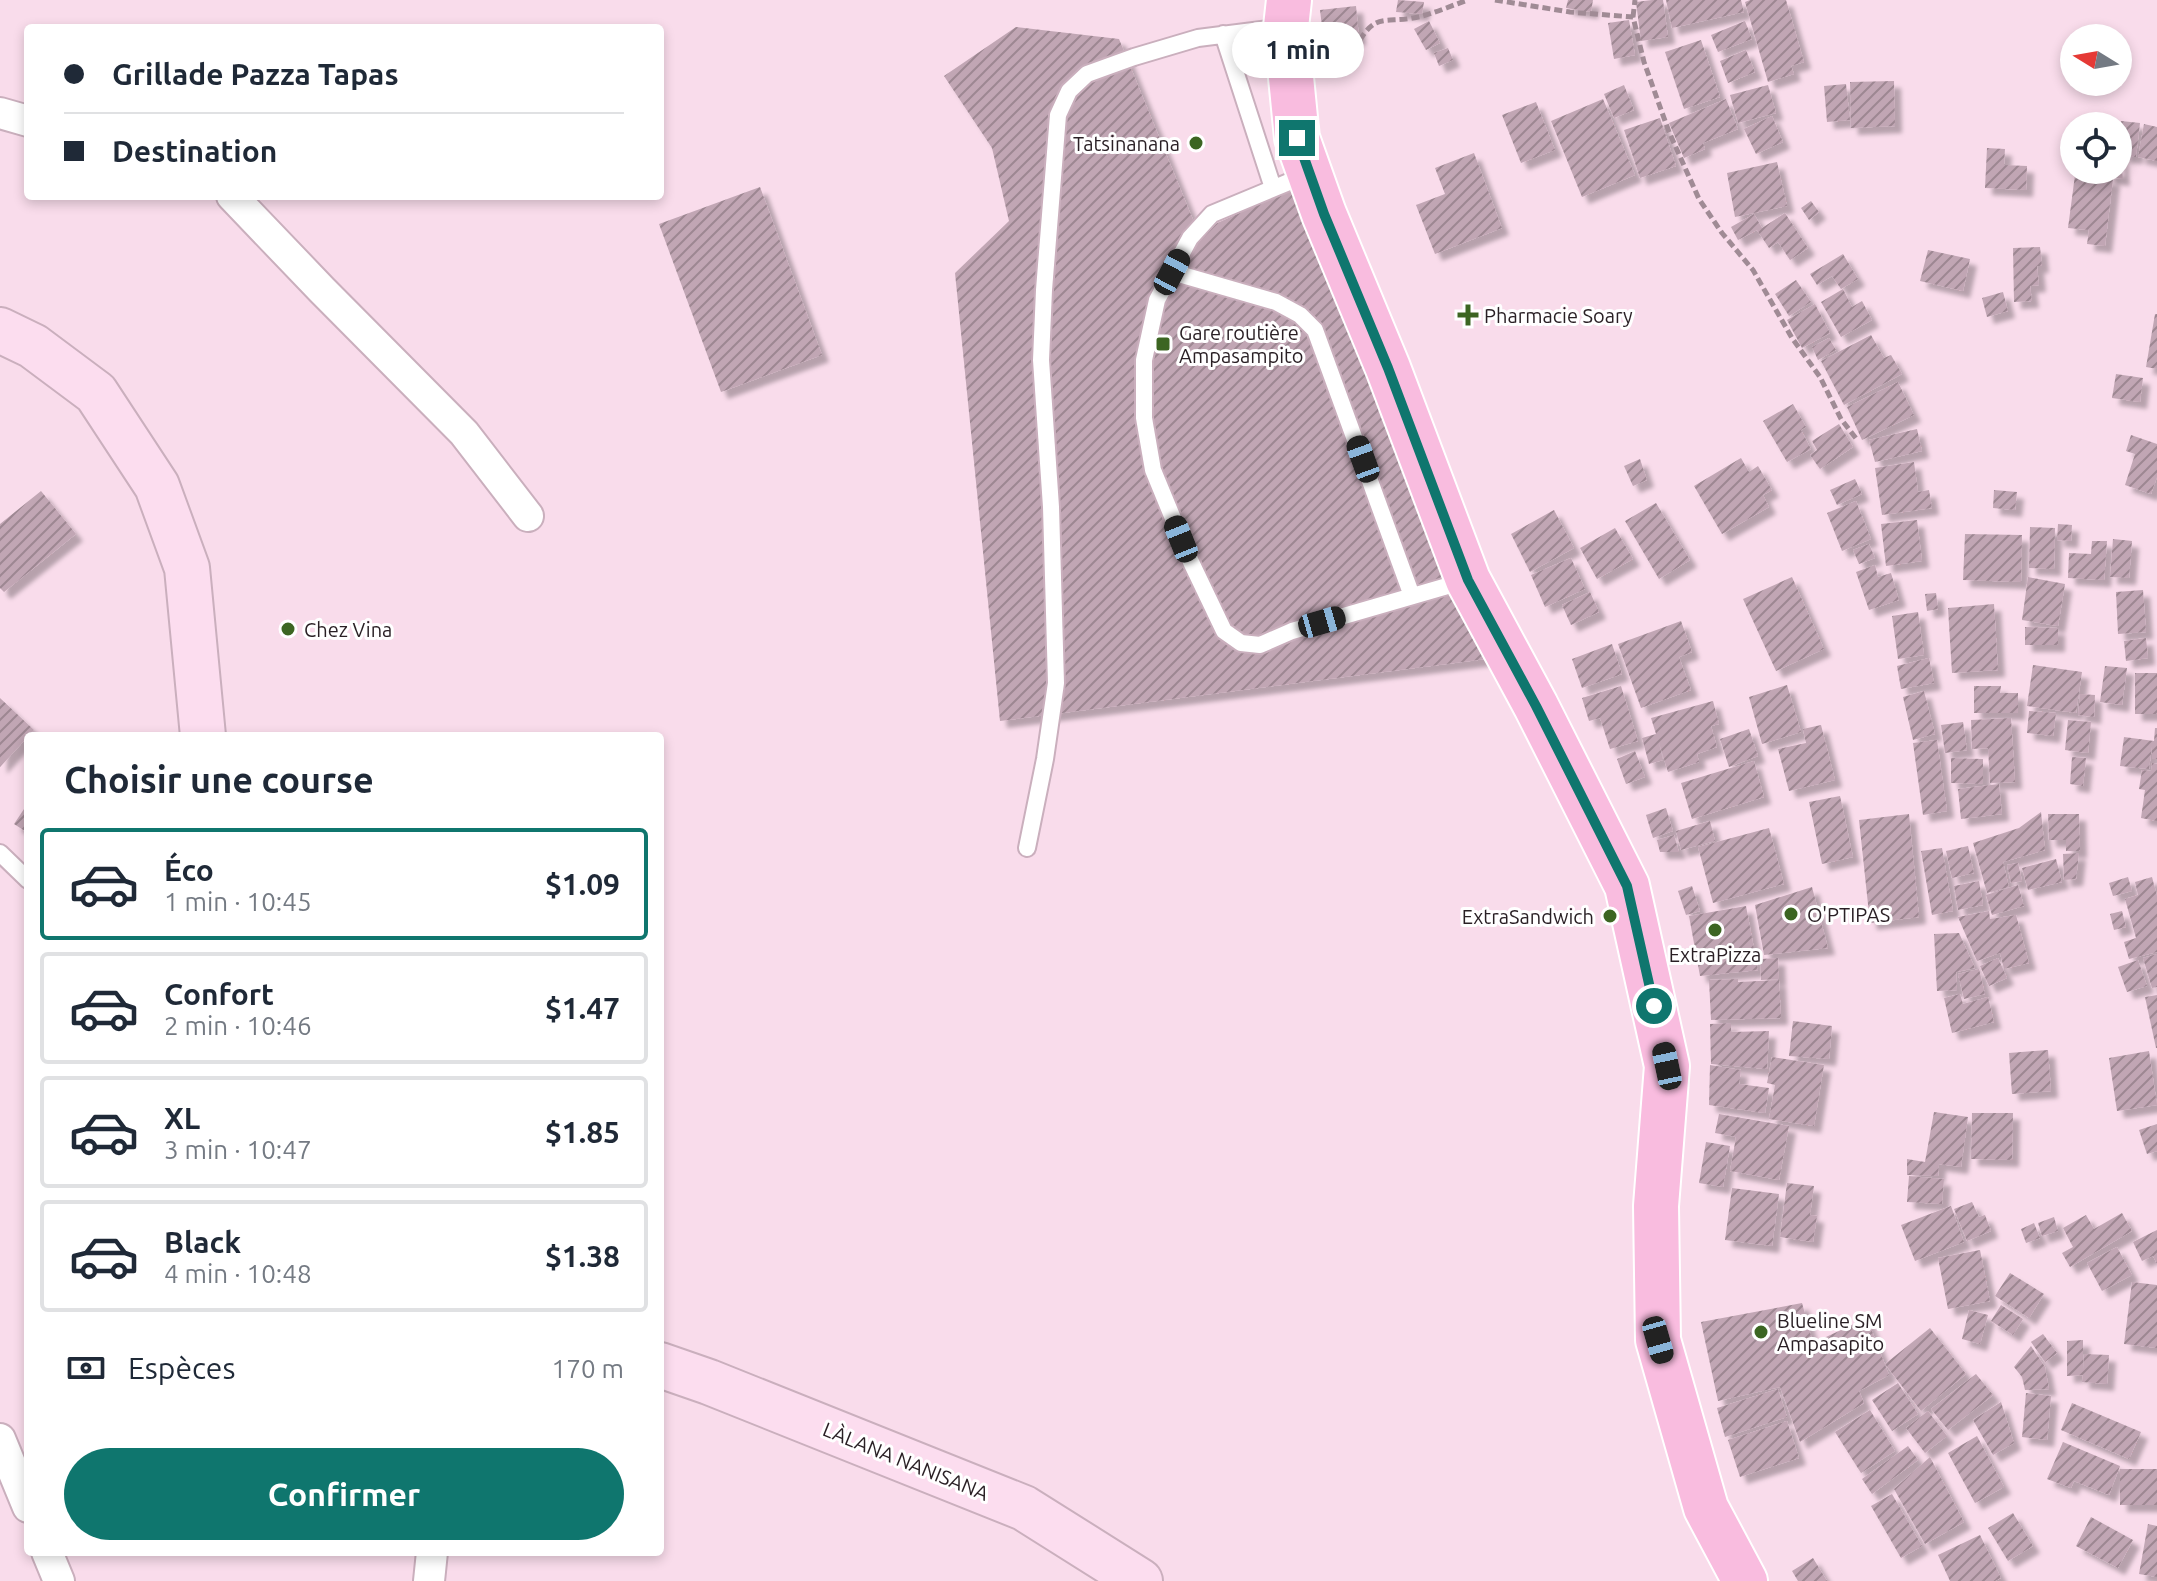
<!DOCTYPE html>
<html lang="fr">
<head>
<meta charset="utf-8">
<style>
  :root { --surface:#fff; --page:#f2f2f3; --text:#1f2937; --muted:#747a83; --line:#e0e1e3; --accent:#0f766e }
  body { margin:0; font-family:Ubuntu,sans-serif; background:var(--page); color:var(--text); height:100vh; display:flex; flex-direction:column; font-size:30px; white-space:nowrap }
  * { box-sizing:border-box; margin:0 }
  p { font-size:26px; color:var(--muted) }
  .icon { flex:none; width:44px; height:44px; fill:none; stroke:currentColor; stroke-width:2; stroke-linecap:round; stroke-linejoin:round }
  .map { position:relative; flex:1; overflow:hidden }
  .drawer { position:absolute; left:24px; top:732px; width:640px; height:824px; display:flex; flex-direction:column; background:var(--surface); border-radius:8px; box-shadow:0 4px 12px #0003 }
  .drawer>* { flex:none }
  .hud { position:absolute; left:24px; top:24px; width:640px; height:176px; border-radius:8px; box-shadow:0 4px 12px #0003; display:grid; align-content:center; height:176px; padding:0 40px; background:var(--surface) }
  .needle { width:52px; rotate:281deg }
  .controls { position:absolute; left:2060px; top:24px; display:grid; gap:16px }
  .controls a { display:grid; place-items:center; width:72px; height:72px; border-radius:50%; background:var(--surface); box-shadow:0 4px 12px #0003; font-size:40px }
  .end { position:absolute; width:36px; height:36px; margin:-18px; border:10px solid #0f766e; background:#fff; box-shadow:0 0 0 4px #fff }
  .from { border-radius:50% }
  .bubble { position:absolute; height:56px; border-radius:28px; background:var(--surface); box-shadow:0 4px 12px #0003; font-size:26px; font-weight:700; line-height:56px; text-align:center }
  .car { position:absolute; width:24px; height:48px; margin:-24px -12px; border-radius:10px; box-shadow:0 0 6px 2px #0007; background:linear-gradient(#222 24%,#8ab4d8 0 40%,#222 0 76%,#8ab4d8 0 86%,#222 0) }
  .hud b { display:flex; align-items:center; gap:28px; height:76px; font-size:30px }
  .hud b+b { border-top:2px solid var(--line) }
  .hud i { width:20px; height:20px; background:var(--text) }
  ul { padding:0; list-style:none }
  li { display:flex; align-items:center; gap:24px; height:112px; margin:0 16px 12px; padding:0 24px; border:4px solid var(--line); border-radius:8px }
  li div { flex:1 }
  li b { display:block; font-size:30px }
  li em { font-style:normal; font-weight:700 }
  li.selected { border-color:var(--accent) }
  li>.icon { width:72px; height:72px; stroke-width:1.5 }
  h2 { padding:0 40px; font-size:36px; line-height:96px }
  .pay { display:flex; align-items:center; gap:20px; height:88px; padding:0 40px; font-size:30px }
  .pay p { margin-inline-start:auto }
  .primary-button { display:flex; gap:16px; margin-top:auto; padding:16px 40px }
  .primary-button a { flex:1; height:92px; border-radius:48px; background:var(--accent); color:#fff; font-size:32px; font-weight:700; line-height:92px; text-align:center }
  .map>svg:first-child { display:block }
</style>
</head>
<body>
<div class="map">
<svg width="2157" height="1581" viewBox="0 0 2157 1581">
  <defs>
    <pattern id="building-hatch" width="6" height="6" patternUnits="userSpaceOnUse" patternTransform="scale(2)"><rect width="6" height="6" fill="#c1a6b4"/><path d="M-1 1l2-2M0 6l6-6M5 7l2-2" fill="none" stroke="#9d8792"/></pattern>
    <filter id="shadow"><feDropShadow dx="7" dy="7" stdDeviation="2" flood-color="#0004"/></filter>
  </defs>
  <rect width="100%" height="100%" fill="#f9dceb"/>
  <!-- building -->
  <path fill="url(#building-hatch)" filter="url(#shadow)" d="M1398 0 1424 2 1422 14 1396 12Z
    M1568 0H1593L1591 12 1566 8Z
    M1652 0H1663L1668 37 1641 41 1636 2Z
    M1666 0H1741L1744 12 1672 28Z
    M1750 0H1786L1804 62 1791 66 1794 74 1768 82 1745 2Z
    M1356 6 1359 38 1324 43 1320 10Z
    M1629 20 1635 55 1614 59 1608 23Z
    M1429 21 1440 43 1426 50 1414 29Z
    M1745 21 1752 39 1718 52 1711 35Z
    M1016 27 1119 39 1198 232 1293 188 1396 415 1447 587 1486 659 1000 721 955 273 1009 221 992 148 944 76Z
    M1701 40 1720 97 1684 109 1665 52Z
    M1448 48 1453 60 1439 66 1434 53Z
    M1746 50 1755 72 1728 83 1720 61Z
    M1894 81 1895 126 1851 128 1850 82Z
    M1846 84 1850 120 1827 122 1824 86Z
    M1624 85 1634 110 1614 118 1604 94Z
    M1768 85 1776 113 1738 123 1730 95Z
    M1603 99 1635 175 1582 197 1551 121Z
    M1726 99 1738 129 1703 143 1705 149 1684 158 1669 123Z
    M1536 102 1555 150 1521 163 1502 115Z
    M1772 116 1783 142 1756 154 1744 129Z
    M1660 118 1676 166 1640 178 1624 130Z
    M2121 121 2140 123 2136 157 2123 156Z
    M2144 124 2157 127V161L2138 157Z
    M1987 148 2005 149 2004 165 2027 166 2026 190 1985 188Z
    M2118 151H2120L2123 179 2108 177 2107 170H2118Z
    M1474 153 1502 228 1435 254 1416 205 1445 194 1435 168Z
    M1777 162 1787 206 1735 217 1727 173Z
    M2075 175 2113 179 2105 246 2087 244 2089 230 2068 228Z
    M760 187 822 355 721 392 659 224Z
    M1811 201 1819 212 1809 220 1801 208Z
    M1785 213 1808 248 1790 260 1778 242 1769 248 1757 230 1738 240 1731 227 1754 214 1762 228Z
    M2040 247 2042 266H2037L2039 285 2030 286 2032 301 2014 302 2013 248Z
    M1928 250 1970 259 1963 291 1920 281Z
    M1843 254 1858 279 1841 289 1832 276 1817 285 1810 274Z
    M1796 280 1811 302 1789 316 1775 294Z
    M1843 289 1852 307 1862 301 1872 320 1841 337 1821 302Z
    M2003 292 2008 311 1987 317 1982 298Z
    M1815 304 1830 333 1802 348 1787 320Z
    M2155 314H2157V369L2146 367Z
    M1871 335 1884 358 1891 355 1902 374 1844 405 1821 361Z
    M1829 338 1836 350 1818 360 1812 347Z
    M2116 374 2143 378 2140 402 2112 398Z
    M1898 382 1914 415 1862 440 1847 407Z
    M1793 404 1806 427 1801 430 1811 449 1787 462 1763 421Z
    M1839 424 1853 447 1820 469 1810 455 1817 450 1812 441Z
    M1917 429 1922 451 1875 462 1869 440Z
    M2131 435 2157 444V477L2151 494 2125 485 2135 454 2126 451Z
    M1741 458 1749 472 1758 466 1772 490 1763 495 1769 507 1722 534 1694 486Z
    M1640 459 1647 480 1633 486 1624 466Z
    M1914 462 1918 492 1929 490 1932 508 1882 515 1875 468Z
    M1855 479 1862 494 1837 505 1830 490Z
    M1994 490 2017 492 2015 510 1993 508Z
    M41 491 76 534 4 592 0 588V524Z
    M1856 501 1871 539 1842 551 1827 513Z
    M1656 503 1690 560 1659 579 1625 521Z
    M1554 510 1574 548 1530 572 1511 534Z
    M1917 520 1922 561 1886 566 1881 524Z
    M2058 524 2072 525 2071 541 2057 540Z
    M2030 527 2055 528 2054 569 2029 568Z
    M1615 528 1633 559 1597 579 1580 548Z
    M1965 534 2022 535 2021 582 1963 580Z
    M2113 539 2132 541 2129 578 2110 577Z
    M2092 541H2107L2104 580 2068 578 2069 553 2091 554Z
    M1869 544 1875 558 1859 564 1853 550Z
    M1571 558 1585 589 1545 607 1531 575Z
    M1875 565 1878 577 1891 573 1899 600 1869 610 1856 572Z
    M1792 577 1824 649 1776 671 1743 599Z
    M2028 577 2065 584 2058 626 2022 620Z
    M2143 590 2146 632 2118 634 2116 592Z
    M1590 592 1599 612 1571 625 1562 605Z
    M1936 593 1938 609 1927 611 1925 594Z
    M1994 604 1998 670 1952 673 1948 608Z
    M1918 612 1924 655 1898 659 1892 616Z
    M1681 621 1692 652 1679 657 1691 690 1641 708 1618 644Z
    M2025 627 2058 628V645H2025Z
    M2146 638 2148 658 2126 661 2124 641Z
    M1612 644 1622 674 1582 688 1572 659Z
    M1929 658 1934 683 1901 689 1897 666Z
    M2033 665 2082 672 2076 713 2027 706Z
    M2105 666 2127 668 2122 705 2100 702Z
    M2135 673H2157V714H2135Z
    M1787 685 1801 732 1762 744 1749 697Z
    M1621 686 1638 741 1610 749 1600 718 1589 721 1582 698Z
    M1974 686H2001L2000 693H2018V713H1974Z
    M1924 691 1935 734 1913 740 1903 697Z
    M2080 694 2095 695 2094 717 2078 715Z
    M0 698 34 730 0 767Z
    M1713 701 1719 724 1711 726 1717 747 1697 754 1699 762 1668 772 1659 743 1663 760 1649 764 1642 738 1656 734 1651 718Z
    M2029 711 2056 713 2053 736 2027 733Z
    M2011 718 2015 782 1990 783 1988 748 1972 749 1971 720Z
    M2068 720 2091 722 2088 753 2065 750Z
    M1963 722 1967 750 1945 753 1941 725Z
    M1821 725 1835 780 1789 791 1778 749 1806 743 1803 729Z
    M2155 728H2157V759H2152V747L2149 769 2120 766 2124 737 2154 741Z
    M1749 729 1758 756 1729 767 1720 739Z
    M1937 740 1947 811 1923 815 1913 743Z
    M1635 751 1645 777 1626 784 1617 759Z
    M2072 757 2086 758 2083 786 2070 784Z
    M1951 758 1983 759V784L1951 783Z
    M1754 761 1764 797 1692 819 1681 783Z
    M2152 763 2157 764V821L2141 818 2145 790 2139 789 2142 770 2151 771Z
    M1999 784 2002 814 1961 819 1958 789Z
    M1840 796 1853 857 1822 864 1809 802Z
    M28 803V833L14 824Z
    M1666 808 1673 831 1653 838 1646 815Z
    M2041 812 2045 850 2003 862 2009 887 1987 893 1973 843 2019 828Z
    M1909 814 1919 917 1870 923 1859 820Z
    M2048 814H2079L2080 851H2066V840H2049Z
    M1710 821 1715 841 1681 850 1676 831Z
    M1769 828 1784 884 1713 903 1698 847Z
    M1674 835 1679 852H1660L1657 840Z
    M1968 846 1974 873 1952 878 1946 851Z
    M1942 848 1953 911 1932 915 1921 851Z
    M2079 853 2076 879 2064 880 2063 854Z
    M2056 859 2062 882 2028 890 2022 868Z
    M2018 863 2022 881 2011 883 2007 865Z
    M2128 877 2132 891 2113 896 2109 883Z
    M2152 877 2157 896V952L2129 959 2124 942 2136 938 2125 899 2138 895 2135 882Z
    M1979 881 1983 905 1958 910 1954 886Z
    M2018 885 2024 906 1992 915 1986 895Z
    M1692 886 1700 911 1686 915 1678 891Z
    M1812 887 1828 948 1764 955 1755 905Z
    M1746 906 1758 970 1700 976 1689 916Z
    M1989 911 1990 919 2016 915 2029 963 2004 969 2000 953 1977 961 1958 917Z
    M2122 911 2126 927 2114 930 2110 914Z
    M1959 933 1975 968 1956 972 1957 990 1937 991 1934 934Z
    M2157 954V987L2152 988 2143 958Z
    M1778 958 1779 979 1761 980 1760 959Z
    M1998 958 2007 978 1989 986 1980 966Z
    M2138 960 2147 986 2127 992 2118 967Z
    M1979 969 1985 994 1964 999 1958 974Z
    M1738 979V982L1779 980 1781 1018 1711 1020 1709 980Z
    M1960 994 1963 1004 1988 997 1994 1022 1952 1033 1944 998Z
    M2157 995V1048H2156L2145 997Z
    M1793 1021 1832 1026 1829 1059 1789 1056Z
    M1731 1023V1032L1769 1031 1767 1069 1711 1064 1710 1024Z
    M2048 1050 2051 1091 2012 1094 2009 1053Z
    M2149 1051 2157 1105 2117 1111 2109 1058Z
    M1772 1057 1824 1065 1814 1126 1769 1119 1775 1085 1767 1083Z
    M1710 1065 1741 1070 1739 1084 1769 1088 1765 1113 1709 1105Z
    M1934 1112 1968 1117 1961 1167 1939 1164 1938 1176 1907 1175V1159L1925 1162Z
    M1972 1113H2013L2012 1160 1971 1159Z
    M1719 1114 1789 1126 1779 1180 1730 1171 1736 1137 1715 1133Z
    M2157 1124V1151L2147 1154 2139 1130Z
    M1706 1142 1730 1146 1723 1187 1699 1183Z
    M1909 1176 1944 1179 1942 1204 1907 1202Z
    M1787 1183 1814 1186 1810 1215 1817 1216 1813 1242 1780 1237Z
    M1732 1188 1779 1194 1772 1246 1725 1240Z
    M1972 1202 1979 1217 1985 1215 1991 1231 1967 1241 1954 1209Z
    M1951 1206 1964 1242 1915 1261 1901 1225Z
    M2122 1213 2132 1231 2070 1267 2062 1253 2073 1247 2063 1228 2086 1215 2094 1229Z
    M2054 1217 2058 1231 2042 1236 2038 1223Z
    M2034 1223 2040 1238 2026 1243 2021 1229Z
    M2157 1230V1264L2153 1256 2142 1261 2133 1242Z
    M2117 1247 2132 1275 2102 1291 2087 1263Z
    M1980 1250 1990 1301 1948 1309 1938 1258Z
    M2010 1273 2044 1294 2029 1318 1995 1296Z
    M2132 1282 2157 1285V1348L2124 1344Z
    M1802 1303 1813 1343 1867 1318 1889 1375 1859 1391 1864 1403 1800 1442 1780 1387 1718 1401 1701 1322Z
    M2001 1305 2023 1319 2013 1335 1991 1321Z
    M1969 1310 1988 1315 1980 1344 1962 1339Z
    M1930 1328 1966 1374 1921 1411 1885 1364Z
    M2043 1334 2057 1353 2045 1362 2031 1342Z
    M2083 1340V1370L2084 1354 2109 1355 2107 1384 2082 1382 2083 1375 2067 1376V1341Z
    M2031 1346 2045 1367 2049 1389 2025 1390 2022 1377 2014 1367Z
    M1976 1374 1993 1395 1948 1430 1931 1409Z
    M1898 1383 1918 1414 1892 1431 1872 1400Z
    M1778 1389 1787 1417 1725 1437 1717 1408Z
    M2026 1393 2051 1396 2047 1440 2022 1437Z
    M2001 1402 2014 1443 1993 1455 1973 1420Z
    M2072 1403 2141 1432 2129 1459 2061 1430Z
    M1870 1410 1895 1451 1861 1473 1835 1432Z
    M1928 1411 1947 1436 1925 1453 1906 1428Z
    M1787 1421 1799 1458 1740 1477 1728 1440Z
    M1977 1436 2004 1487 1975 1503 1948 1453Z
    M2063 1442 2120 1466 2109 1495 2074 1481 2071 1488 2047 1479Z
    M1908 1446 1918 1460 1872 1494 1862 1479Z
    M1930 1457 1964 1522 1925 1544 1894 1489Z
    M2120 1469H2157V1505H2120Z
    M1892 1494 1922 1546 1901 1558 1871 1506Z
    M2013 1513 2033 1546 2008 1561 1988 1528Z
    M2091 1517 2133 1540 2118 1568 2076 1546Z
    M2148 1524 2157 1526V1577L2139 1574Z
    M1980 1535 2001 1578 1995 1581H1950L1938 1555Z
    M1813 1558 1827 1581H1798L1792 1571Z"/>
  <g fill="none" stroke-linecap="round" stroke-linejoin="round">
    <defs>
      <path id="lane" d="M1223 34 1273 188
        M1308 174 1212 214 1190 238 1157 300 1144 360V418L1153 470 1191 562 1224 631 1241 643 1260 645 1292 631 1468 580
        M1172 272 1276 302 1300 315 1315 330 1412 596
        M1027 848 1045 759 1056 683 1051 507 1041 360 1044 290 1058 115 1069 91 1087 74 1134 57 1198 38 1285 27
        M0 853 28 880"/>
      <path id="street" d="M0 113 28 121
        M232 196 322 290 464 433 528 516
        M0 1439 28 1507
        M47 1552 59 1581
        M429 1581 432 1552"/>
      <path id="secondary" d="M0 330 33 346 96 393 157 486 187 568 203 736
        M660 1365 709 1382 1024 1508 1140 1581"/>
      <path id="primary" d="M1289 0 1286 27 1297 138 1324 214 1388 368 1468 580 1536 706 1627 886 1667 1066 1656 1206 1658 1340 1706 1508 1745 1581"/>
    </defs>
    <!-- lane casing -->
    <use href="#lane" stroke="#caafbd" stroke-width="20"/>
    <!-- street casing -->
    <use href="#street" stroke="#caafbd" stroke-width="34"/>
    <!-- secondary casing -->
    <use href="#secondary" stroke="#caafbd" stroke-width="48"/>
    <!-- primary casing -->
    <use href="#primary" stroke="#fff" stroke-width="48"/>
    <!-- path -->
    <path stroke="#a08b95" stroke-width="5" stroke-dasharray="8 4" stroke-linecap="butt" d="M1495 0 1570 12 1633 17 1644 62 1669 132 1699 199 1722 233 1753 270 1792 338 1820 377 1841 419 1858 441
      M1633 17 1635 0
      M1325 45 1359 42C1375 13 1386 23 1413 18 1431 15 1450 6 1468 0"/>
    <!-- lane -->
    <use href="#lane" stroke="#fff" stroke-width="16"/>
    <!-- street -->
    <use href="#street" stroke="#fff" stroke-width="30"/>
    <!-- secondary -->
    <use href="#secondary" stroke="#fcddef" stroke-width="44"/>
    <!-- primary -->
    <use href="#primary" stroke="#f9bcdf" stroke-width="44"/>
  </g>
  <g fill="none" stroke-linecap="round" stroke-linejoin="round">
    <!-- route -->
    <path stroke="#0f766e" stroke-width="10" d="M1297 138 1324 214 1388 368 1468 580 1536 706 1627 886 1654 1006"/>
  </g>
  <!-- markers -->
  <g fill="#3c6522" stroke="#fff" stroke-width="3">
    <circle cx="1196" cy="143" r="8"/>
    <path d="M1464 303h8v8h8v8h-8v8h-8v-8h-8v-8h8z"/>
    <rect x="1155" y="336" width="16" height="16" rx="4"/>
    <circle cx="288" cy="629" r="8"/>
    <circle cx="1791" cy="914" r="8"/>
    <circle cx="1610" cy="916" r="8"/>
    <circle cx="1715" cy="930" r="8"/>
    <circle cx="1761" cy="1332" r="8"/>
  </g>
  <g text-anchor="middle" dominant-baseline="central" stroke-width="6" stroke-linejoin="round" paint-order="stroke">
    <!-- poi labels -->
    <g font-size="20" fill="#291f24" stroke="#fff" text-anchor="start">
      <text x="1180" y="143" text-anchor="end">Tatsinanana</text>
      <text x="1484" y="315">Pharmacie Soary</text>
      <text x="1179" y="332">Gare routière<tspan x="1179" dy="23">Ampasampito</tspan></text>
      <text x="304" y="629">Chez Vina</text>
      <text x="1807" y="914">O'PTIPAS</text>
      <text x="1594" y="916" text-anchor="end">ExtraSandwich</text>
      <text x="1715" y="954" text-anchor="middle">ExtraPizza</text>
      <text x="1777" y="1320">Blueline SM<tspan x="1777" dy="23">Ampasapito</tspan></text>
    </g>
    <!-- street labels -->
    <g font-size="20" fill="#291f24" stroke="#fff">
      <text transform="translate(906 1461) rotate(22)">LÀLANA NANISANA</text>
    </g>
  </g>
</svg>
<div class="controls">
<a><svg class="needle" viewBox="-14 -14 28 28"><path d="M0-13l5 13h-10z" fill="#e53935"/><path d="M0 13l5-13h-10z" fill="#747a83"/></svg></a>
<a><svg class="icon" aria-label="locate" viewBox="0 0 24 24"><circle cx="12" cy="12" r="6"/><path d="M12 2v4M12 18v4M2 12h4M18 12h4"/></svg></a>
</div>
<i class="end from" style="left:1654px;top:1006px"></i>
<i class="end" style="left:1297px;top:138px"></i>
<div class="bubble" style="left:1232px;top:22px;width:132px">1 min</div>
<i class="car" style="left:1172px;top:272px;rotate:28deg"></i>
<i class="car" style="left:1363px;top:459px;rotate:340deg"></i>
<i class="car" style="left:1181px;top:539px;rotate:338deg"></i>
<i class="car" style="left:1322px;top:622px;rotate:74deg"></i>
<i class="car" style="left:1667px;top:1066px;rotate:348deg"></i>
<i class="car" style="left:1658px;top:1340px;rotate:164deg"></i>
<div class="hud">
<b><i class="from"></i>Grillade Pazza Tapas</b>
<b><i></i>Destination</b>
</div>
<section class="drawer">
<h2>Choisir une course</h2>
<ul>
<li class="selected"><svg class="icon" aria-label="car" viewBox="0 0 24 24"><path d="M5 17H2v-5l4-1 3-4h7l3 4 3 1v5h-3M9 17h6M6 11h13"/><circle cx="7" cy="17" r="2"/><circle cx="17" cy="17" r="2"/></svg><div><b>Éco</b><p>1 min · 10:45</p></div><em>$1.09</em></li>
<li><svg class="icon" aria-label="car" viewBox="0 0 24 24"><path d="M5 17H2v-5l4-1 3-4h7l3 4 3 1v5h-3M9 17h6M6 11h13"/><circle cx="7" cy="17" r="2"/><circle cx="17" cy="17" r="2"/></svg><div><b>Confort</b><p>2 min · 10:46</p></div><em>$1.47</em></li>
<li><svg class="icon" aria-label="car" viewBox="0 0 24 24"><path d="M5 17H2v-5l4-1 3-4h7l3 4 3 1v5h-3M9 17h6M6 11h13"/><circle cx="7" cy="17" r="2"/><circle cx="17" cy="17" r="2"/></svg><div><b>XL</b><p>3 min · 10:47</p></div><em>$1.85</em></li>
<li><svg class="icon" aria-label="car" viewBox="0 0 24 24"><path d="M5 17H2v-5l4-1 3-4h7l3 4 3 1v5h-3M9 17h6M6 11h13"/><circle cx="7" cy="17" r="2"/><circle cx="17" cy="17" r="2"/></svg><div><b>Black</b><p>4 min · 10:48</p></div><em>$1.38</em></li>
</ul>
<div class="pay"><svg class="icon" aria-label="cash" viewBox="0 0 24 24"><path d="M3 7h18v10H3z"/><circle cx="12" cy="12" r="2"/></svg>Espèces<p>170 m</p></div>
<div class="primary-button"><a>Confirmer</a></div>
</section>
</div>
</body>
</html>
